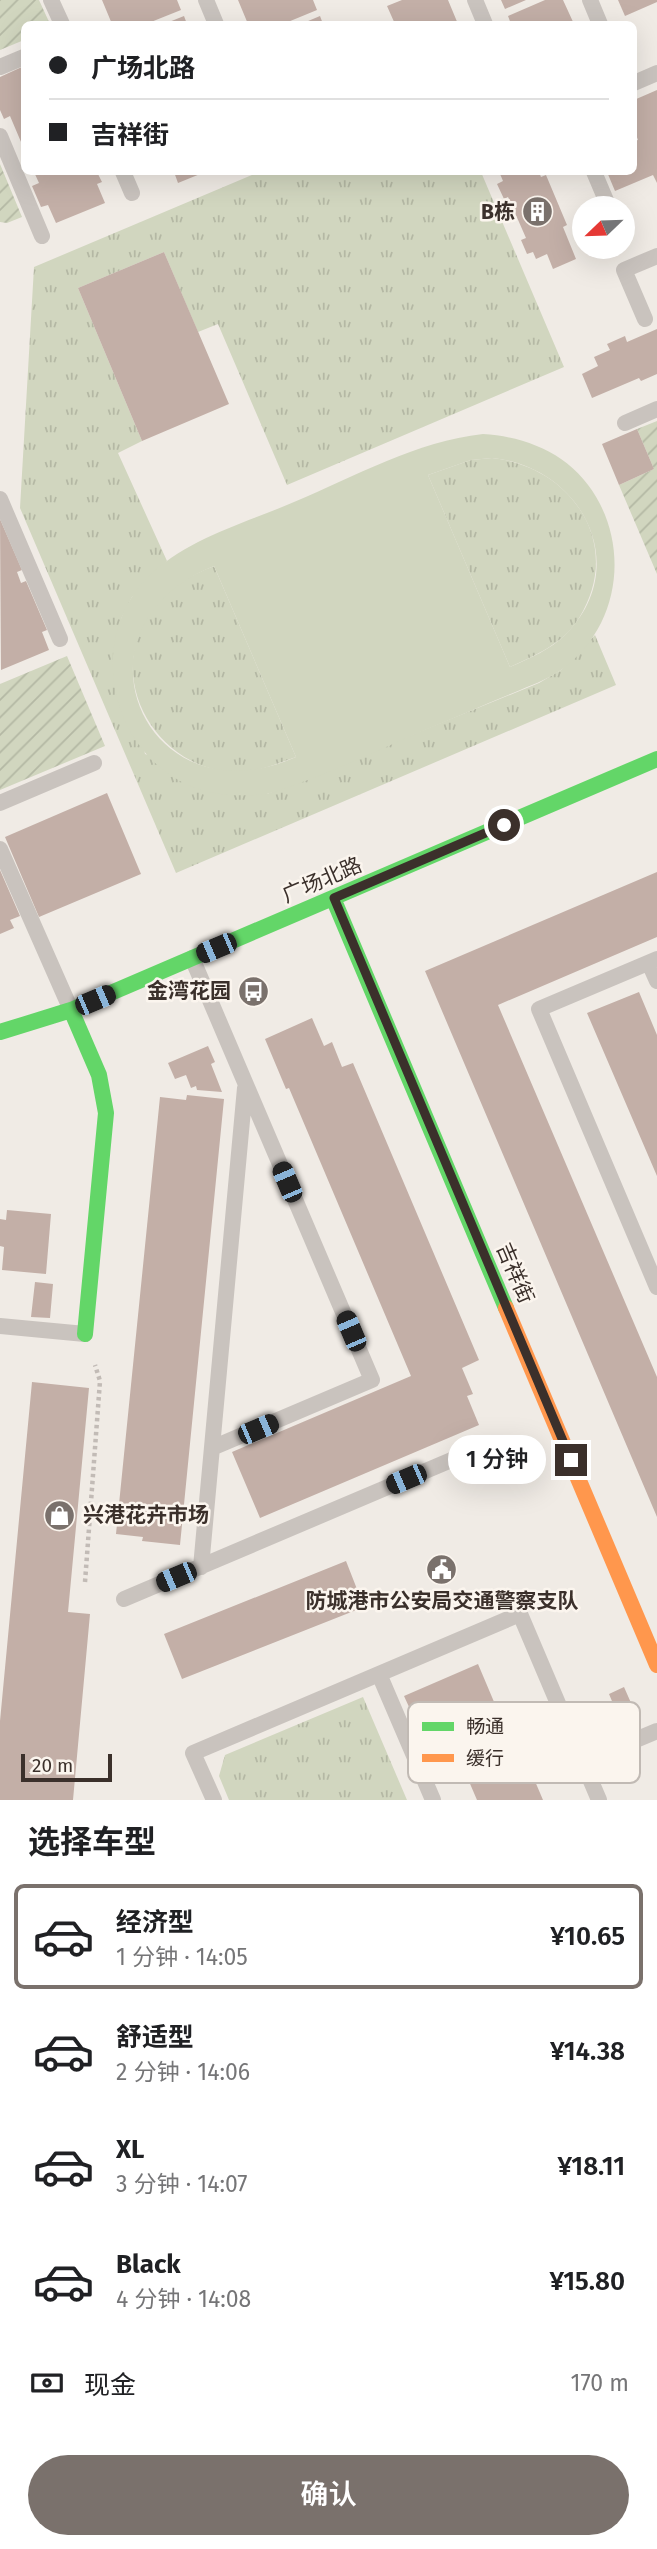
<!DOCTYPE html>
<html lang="zh">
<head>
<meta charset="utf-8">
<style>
  :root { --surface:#fff; --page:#f2f2f2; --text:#202124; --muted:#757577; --line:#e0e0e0; --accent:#7a716c }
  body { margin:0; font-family:"Fira Sans","Noto Sans SC",sans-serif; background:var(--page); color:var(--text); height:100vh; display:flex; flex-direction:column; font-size:26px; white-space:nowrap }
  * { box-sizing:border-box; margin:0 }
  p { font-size:23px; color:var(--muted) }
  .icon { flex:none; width:38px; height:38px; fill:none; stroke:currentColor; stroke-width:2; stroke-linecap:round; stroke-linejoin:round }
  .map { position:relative; height:1800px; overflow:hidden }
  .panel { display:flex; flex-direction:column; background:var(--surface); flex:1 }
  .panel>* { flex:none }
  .guide { position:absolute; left:21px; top:21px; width:616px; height:154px; border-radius:10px; box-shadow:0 7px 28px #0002; display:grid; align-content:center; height:154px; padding:0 28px; background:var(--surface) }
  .needle { width:46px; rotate:247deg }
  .tools { position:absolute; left:572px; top:196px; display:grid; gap:14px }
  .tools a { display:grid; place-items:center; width:63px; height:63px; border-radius:50%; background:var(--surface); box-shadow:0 7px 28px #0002; font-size:35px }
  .scale { position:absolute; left:21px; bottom:18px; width:91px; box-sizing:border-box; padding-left:7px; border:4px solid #3b302b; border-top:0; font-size:19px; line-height:24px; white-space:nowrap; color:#3b302b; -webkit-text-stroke:5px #fbf5ee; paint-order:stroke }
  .end { position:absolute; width:32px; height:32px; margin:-16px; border:9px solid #3b302b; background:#fff; box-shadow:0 0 0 4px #fff }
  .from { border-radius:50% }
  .bubble { position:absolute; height:49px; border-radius:24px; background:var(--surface); box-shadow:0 7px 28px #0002; font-size:23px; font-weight:600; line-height:49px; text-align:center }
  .car { position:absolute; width:21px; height:42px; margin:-21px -10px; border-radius:9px; box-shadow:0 0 5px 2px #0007; background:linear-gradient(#222 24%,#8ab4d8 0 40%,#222 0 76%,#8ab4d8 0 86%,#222 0) }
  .guide b { display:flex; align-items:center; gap:24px; height:66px; font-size:26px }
  .guide b+b { border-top:2px solid var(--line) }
  .guide i { width:18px; height:18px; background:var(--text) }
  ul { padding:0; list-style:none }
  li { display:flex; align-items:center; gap:21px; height:105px; margin:0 14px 10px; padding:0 14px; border:4px solid transparent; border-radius:10px }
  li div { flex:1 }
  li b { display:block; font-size:26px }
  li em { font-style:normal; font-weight:600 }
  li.selected { border-color:var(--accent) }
  li>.icon { width:63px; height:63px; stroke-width:1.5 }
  h2 { padding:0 28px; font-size:32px; line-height:84px }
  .pay { display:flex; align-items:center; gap:18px; height:77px; padding:0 28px; font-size:26px }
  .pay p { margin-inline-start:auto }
  .cta { display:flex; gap:14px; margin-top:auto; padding:14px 28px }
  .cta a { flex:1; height:80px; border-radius:42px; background:var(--accent); color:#fff; font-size:28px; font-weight:600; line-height:80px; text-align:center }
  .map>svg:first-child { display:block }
</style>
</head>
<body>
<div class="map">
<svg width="657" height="1800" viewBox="0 0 657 1800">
  <defs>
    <pattern id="grass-tufts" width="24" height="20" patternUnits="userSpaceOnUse" patternTransform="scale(1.75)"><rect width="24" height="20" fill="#d1d6bf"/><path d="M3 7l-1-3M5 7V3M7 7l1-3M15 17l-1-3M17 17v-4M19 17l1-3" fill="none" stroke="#b4b8a4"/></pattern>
    <pattern id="garden-furrows" width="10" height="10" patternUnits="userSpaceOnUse" patternTransform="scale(1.75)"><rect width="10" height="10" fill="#d1d6bf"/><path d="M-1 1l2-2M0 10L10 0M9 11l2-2" fill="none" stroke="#b4b8a4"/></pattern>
  </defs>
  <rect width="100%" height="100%" fill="#f0ebe5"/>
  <!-- grass -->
  <path fill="url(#grass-tufts)" d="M259 172H481L564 367 287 485 218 324 198 332 164 252 78 288 142 441 118 453 167 561 132 597 121 619 145 754 267 794 539 683 561 670 595 635 616 685 176 873 20 508 34 267Z
    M492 458C571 466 625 544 579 618 563 644 536 655 510 667L428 475 471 460Z
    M214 566 296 757C276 764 256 773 234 772 156 769 104 679 150 612 166 588 189 576 214 566Z
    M363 1697 407 1800H229L219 1776 225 1755Z"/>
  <!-- garden -->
  <path fill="url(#garden-furrows)" d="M0 0H39L50 24H24V40L0 50Z
    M0 164 22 217 7 223 0 222Z
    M657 421V574L619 485 654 469 637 429Z
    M67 656 105 746 0 790V684Z"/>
  <!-- pitch -->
  <path fill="#d1d6bf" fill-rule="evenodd" d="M483 434C532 437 577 458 600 504 629 561 614 632 561 670 547 680 529 686 513 693 484 705 454 718 425 730 373 752 321 778 267 794 237 797 207 796 180 781 107 741 89 636 148 577 186 539 246 523 294 502 354 477 417 441 483 434ZM492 458C582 467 633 566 566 634 550 650 530 658 510 667L428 475 471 460ZM214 566 296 757C145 824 61 627 214 566Z"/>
  <!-- building -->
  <path fill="#c3afa7" d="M102 0H177L181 10 146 24H112Z
    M238 0H313L317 10 283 24H248Z
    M402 0H448L458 24H395L387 6Z
    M501 0H526L505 9Z
    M545 0H563L574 24H511L508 16Z
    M618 0H657V2L625 16Z
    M184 16 187 24H164Z
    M320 16 323 24H301Z
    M24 66V149L10 116 4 119 0 110V77Z
    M657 90V183L653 175 615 191 607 172H634V141L638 140 634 129V100Z
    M34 172H97L102 182 97 184 105 203 56 223 48 205 41 207 32 186 39 183Z
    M174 172H205L178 183Z
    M506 172H539L541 177 546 175 567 225 563 227 576 259 553 269 547 254 536 259 533 252 527 254 521 240 526 238 508 197 504 199 497 184 503 181 500 174Z
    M164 252 229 404 142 441 78 288Z
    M657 329V374L641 381 639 378 592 398 582 374 598 366 594 357 610 350 607 344 625 336 627 342Z
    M637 429 654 469 619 485 602 444Z
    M0 519 22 570 17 572 21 583 26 581 47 630 42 632 49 650 1 670Z
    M107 793 141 874 39 917 5 837Z
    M0 870 20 916 10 920 14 928 0 934Z
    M657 872V937L498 1005 657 1377V1517L425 971Z
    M639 992 657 1035V1176L587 1013Z
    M312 1018 324 1046 332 1042 342 1067 353 1063 479 1360 462 1368 473 1394 467 1396 479 1425 260 1518 232 1452 411 1376 289 1088 286 1089 265 1039Z
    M208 1046 215 1062 211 1064 222 1092 197 1090 196 1086 191 1088 186 1075 175 1079 168 1063Z
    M187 1095 224 1099 180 1545 142 1541 143 1537 116 1534 160 1097 186 1100Z
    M7 1210 51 1214 46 1274 2 1270 4 1247 0 1246V1219L6 1220Z
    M35 1282 53 1284 50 1318 31 1317Z
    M32 1382 89 1388 68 1612 90 1614 73 1800H0V1721Z
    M346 1561 364 1607 182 1679 164 1634Z
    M478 1664 500 1716 506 1713 543 1800H477L450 1737 455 1735 443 1708 415 1720 404 1696Z
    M624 1687 635 1712 619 1718 609 1694Z"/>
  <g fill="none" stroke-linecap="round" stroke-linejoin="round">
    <!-- path -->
    <path stroke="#c2bbb6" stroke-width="4.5" stroke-dasharray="3.5 3.5" stroke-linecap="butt" d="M85 1582 100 1381 95 1365"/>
    <!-- lane -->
    <path stroke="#c9c3be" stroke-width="16" d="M51 0 62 24
      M206 0 216 24
      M475 0 485 24
      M590 0 600 24
      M0 67 24 57
      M634 83 657 73
      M0 136 42 236
      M123 172 132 193
      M594 172 608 205
      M645 319 624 270 657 256
      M625 423 657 409
      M0 499 60 639
      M0 803 94 763
      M0 849 71 1010
      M192 958 372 1380 212 1448
      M657 959 539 1009 657 1287
      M649 963 657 981
      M0 1326 85 1334
      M201 1567 245 1088
      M124 1599 482 1447
      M379 1674 433 1800
      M583 1762 657 1731
      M214 1800 193 1753 520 1614 599 1800"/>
    <!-- fast -->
    <path stroke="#63d668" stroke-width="16" d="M333 898 506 1308
      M71 1010 99 1075 106 1113 85 1334
      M0 1032 71 1010 657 759"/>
    <!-- slow -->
    <path stroke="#ff974d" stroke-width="16" d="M506 1308 657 1665"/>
  </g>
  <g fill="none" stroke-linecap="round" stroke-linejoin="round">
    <!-- route -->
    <path stroke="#3b302b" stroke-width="9" d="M504 825 334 898 571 1460"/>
  </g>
  <!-- icons -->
  <defs>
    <symbol id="building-disc" viewBox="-11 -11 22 22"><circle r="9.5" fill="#7a716c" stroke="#fbf5ee"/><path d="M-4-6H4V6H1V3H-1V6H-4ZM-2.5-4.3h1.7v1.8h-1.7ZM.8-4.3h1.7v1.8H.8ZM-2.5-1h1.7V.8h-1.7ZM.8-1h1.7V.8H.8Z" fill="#fff"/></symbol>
    <symbol id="bus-disc" viewBox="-11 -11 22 22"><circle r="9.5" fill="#7a716c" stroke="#fbf5ee"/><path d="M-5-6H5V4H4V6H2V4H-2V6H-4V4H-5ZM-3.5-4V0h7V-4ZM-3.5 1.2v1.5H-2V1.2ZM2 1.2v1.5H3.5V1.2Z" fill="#fff"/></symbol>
    <symbol id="shop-disc" viewBox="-11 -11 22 22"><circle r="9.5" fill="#7a716c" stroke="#fbf5ee"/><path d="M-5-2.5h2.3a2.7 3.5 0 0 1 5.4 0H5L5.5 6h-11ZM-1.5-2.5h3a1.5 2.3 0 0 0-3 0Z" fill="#fff"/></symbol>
    <symbol id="civic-disc" viewBox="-11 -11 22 22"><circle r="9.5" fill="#7a716c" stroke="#fbf5ee"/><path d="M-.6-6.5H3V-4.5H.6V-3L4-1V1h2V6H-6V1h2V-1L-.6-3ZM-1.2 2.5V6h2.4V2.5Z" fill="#fff"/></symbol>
  </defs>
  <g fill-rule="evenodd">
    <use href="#building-disc" x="520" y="194" width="35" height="35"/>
    <use href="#bus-disc" x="236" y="974" width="35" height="35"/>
    <use href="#shop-disc" x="42" y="1498" width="35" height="35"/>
    <use href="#civic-disc" x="424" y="1552" width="35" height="35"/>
  </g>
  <g text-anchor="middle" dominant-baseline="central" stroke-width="5" stroke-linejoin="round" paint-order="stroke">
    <!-- poi labels -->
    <g font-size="21" font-weight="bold" fill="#3b302b" stroke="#fbf5ee" text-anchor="end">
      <text x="515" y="212">B栋</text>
      <text x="231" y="991">金湾花园</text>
      <text x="83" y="1515" text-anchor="start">兴港花卉市场</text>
      <text x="442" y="1601" text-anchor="middle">防城港市公安局交通警察支队</text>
    </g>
    <!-- street labels -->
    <g font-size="21" fill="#3b302b" stroke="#fbf5ee">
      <text transform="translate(322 880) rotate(-23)">广场北路</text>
      <text transform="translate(515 1273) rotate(67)">吉祥街</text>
    </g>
  </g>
  <!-- legend -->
  <rect x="408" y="1702" width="232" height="81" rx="10" fill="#fbf5ee" stroke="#c1bab4" stroke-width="2"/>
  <rect x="422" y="1722" width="32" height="9" fill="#63d668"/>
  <rect x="422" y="1754" width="32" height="8" fill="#ff974d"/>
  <g font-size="19" fill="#3b302b">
    <text x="466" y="1733">畅通</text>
    <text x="466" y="1765">缓行</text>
  </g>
</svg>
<div class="tools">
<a><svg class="needle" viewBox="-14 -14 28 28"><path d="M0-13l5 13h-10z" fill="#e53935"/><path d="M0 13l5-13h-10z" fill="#757577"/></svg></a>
</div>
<div class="scale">20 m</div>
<i class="end from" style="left:504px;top:825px"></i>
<i class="end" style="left:571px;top:1460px"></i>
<div class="bubble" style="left:448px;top:1435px;width:98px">1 分钟</div>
<i class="car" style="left:216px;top:948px;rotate:247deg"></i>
<i class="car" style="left:95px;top:1000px;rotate:67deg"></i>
<i class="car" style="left:287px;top:1182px;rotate:337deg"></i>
<i class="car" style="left:351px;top:1331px;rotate:337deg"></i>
<i class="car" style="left:258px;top:1429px;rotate:67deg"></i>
<i class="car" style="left:406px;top:1479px;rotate:247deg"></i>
<i class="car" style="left:176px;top:1577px;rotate:247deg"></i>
<div class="guide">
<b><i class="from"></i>广场北路</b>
<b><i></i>吉祥街</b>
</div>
</div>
<section class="panel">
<h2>选择车型</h2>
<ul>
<li class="selected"><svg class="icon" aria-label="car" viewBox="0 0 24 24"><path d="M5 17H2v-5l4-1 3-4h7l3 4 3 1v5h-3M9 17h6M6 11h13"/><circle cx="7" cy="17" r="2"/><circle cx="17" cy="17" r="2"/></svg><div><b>经济型</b><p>1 分钟 · 14:05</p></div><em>¥10.65</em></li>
<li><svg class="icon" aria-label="car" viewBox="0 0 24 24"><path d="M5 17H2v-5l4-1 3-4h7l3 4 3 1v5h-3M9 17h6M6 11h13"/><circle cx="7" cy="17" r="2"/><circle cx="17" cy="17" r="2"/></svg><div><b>舒适型</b><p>2 分钟 · 14:06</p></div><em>¥14.38</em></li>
<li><svg class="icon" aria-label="car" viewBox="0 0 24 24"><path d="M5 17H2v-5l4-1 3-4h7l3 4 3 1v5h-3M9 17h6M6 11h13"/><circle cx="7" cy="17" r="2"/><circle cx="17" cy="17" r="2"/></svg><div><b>XL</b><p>3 分钟 · 14:07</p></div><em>¥18.11</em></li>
<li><svg class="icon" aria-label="car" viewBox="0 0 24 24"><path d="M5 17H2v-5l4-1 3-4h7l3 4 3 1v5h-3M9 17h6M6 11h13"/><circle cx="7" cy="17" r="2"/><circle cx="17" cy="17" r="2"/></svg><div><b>Black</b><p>4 分钟 · 14:08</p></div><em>¥15.80</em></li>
</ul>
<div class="pay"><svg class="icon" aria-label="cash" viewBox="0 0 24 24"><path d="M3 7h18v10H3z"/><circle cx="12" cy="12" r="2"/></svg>现金<p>170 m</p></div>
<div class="cta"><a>确认</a></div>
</section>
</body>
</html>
